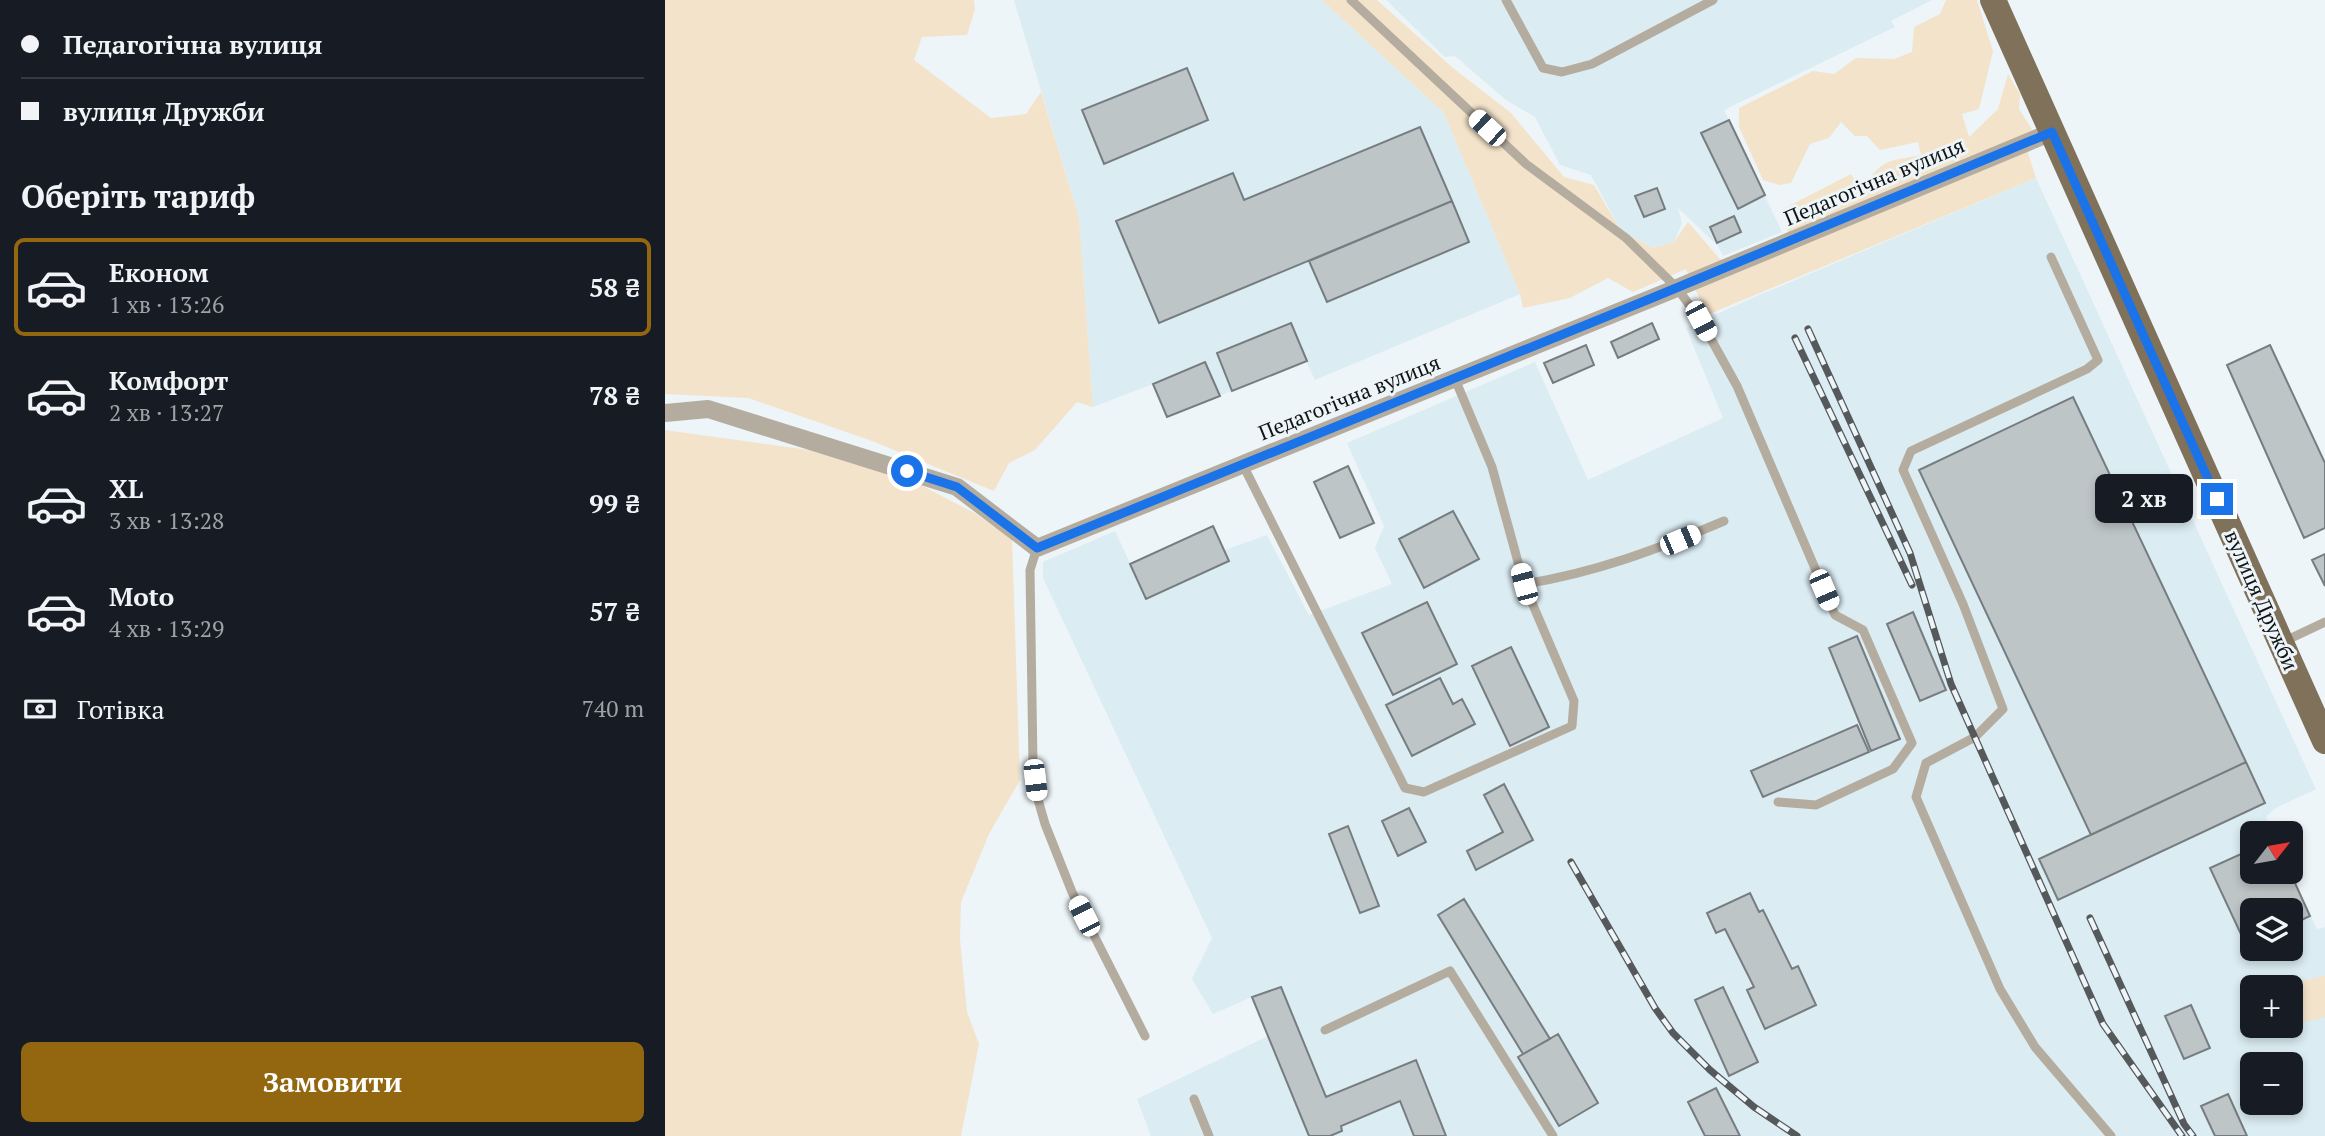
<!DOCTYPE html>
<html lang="uk">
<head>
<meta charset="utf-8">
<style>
  :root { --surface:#171b24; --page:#20242c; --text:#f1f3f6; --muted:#9ea1a6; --line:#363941; --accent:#926710 }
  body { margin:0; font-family:"PT Serif",serif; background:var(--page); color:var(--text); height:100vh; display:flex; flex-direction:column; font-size:26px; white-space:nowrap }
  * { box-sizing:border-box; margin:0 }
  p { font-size:23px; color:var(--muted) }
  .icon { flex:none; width:38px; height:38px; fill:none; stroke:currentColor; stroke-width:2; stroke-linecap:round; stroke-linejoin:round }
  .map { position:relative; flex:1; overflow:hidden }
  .side { display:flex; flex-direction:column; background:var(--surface); width:665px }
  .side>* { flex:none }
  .banner { display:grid; align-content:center; height:154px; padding:0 21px; background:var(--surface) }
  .needle { width:46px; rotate:59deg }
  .tools { position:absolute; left:1575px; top:821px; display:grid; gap:14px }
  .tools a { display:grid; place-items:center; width:63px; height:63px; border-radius:10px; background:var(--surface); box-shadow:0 4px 10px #0003; font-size:35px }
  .end { position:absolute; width:32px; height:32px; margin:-16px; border:9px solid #1a73e8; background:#fff; box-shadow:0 0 0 4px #fff }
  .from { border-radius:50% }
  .bubble { position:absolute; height:49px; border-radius:10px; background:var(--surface); box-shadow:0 4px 10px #0003; font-size:23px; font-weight:600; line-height:49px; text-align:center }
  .car { position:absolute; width:21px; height:42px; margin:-21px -10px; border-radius:9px; box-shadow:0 0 5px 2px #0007; background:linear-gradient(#fff 24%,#345 0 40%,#fff 0 76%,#345 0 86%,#fff 0) }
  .banner b { display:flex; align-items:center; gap:24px; height:66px; font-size:26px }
  .banner b+b { border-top:2px solid var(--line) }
  .banner i { width:18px; height:18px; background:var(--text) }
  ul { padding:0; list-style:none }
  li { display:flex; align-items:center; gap:21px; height:98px; margin:0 14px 10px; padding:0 7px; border:4px solid transparent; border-radius:10px }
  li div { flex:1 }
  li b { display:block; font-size:26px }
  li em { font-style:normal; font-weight:600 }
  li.active { border-color:var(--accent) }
  li>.icon { width:63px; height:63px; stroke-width:1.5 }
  h2 { padding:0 21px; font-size:32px; line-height:84px }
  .pay { display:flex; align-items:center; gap:18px; height:77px; padding:0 21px; font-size:26px }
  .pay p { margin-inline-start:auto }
  .cta { display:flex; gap:14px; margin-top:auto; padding:14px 21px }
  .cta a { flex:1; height:80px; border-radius:10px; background:var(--accent); color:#fff; font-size:28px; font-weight:600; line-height:80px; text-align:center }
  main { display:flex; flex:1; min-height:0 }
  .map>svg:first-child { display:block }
</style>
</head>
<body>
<main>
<section class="side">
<div class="banner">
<b><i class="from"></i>Педагогічна вулиця</b>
<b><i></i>вулиця Дружби</b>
</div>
<h2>Оберіть тариф</h2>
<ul>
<li class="active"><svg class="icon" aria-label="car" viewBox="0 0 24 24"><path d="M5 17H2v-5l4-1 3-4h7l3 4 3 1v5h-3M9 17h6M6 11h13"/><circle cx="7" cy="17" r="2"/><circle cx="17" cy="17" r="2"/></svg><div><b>Економ</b><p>1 хв · 13:26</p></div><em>58 ₴</em></li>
<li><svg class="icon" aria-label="car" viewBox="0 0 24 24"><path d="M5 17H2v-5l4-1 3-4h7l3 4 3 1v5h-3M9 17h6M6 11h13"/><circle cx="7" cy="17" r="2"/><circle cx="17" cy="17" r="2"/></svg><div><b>Комфорт</b><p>2 хв · 13:27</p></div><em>78 ₴</em></li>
<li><svg class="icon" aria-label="car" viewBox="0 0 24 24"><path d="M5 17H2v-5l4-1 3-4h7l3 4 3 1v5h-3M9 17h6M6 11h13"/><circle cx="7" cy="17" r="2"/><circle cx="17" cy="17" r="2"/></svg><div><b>XL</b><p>3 хв · 13:28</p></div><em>99 ₴</em></li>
<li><svg class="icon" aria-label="car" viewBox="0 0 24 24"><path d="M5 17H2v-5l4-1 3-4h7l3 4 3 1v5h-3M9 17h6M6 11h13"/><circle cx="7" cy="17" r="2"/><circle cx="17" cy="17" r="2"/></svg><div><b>Moto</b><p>4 хв · 13:29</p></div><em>57 ₴</em></li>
</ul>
<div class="pay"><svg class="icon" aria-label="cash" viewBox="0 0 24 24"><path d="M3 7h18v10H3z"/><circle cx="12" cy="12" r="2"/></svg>Готівка<p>740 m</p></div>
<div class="cta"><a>Замовити</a></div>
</section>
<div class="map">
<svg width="1660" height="1136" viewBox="0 0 1660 1136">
  <rect width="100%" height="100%" fill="#edf5f8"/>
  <!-- built -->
  <path fill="#dbecf2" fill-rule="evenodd" d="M349 0H657L779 113 855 294 650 380 641 361 502 417 488 384 428 407 414 218Z
    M721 0H1267L1226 21 1230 27 1059 110 1117 232 1058 256 1053 246 1013 208 1017 223 1009 242 988 248 956 231 926 175 895 165 870 117 841 100 790 56 780 57Z
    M1371 178 1651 789 1609 809 1601 817 1607 833H1587V872H1625L1652 929 1660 927V1136H486L472 1099 603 1036 587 997 548 1014 527 979 547 938 378 578V562L450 531 465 563 548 526 560 550 602 535 644 615 727 584 710 548 719 526 682 443 870 362 923 480 1058 418 1021 328 1085 299ZM1587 910H1626V948H1587ZM1587 987H1626V1026H1587ZM1587 1064H1626V1102H1587Z"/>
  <!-- green -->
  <path fill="#f3e3ca" d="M0 0H309L310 9 302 35 257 37 249 60 326 118 361 114 376 92 414 218 428 407 412 402 370 450 344 463 329 491 207 441 83 398 0 394Z
    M657 0H712L788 68 846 113 899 177 929 185 956 231 988 248 1009 242 1023 222 1054 258 1071 272 1362 150 1371 178 1042 315 1021 269 968 292 943 278 905 298 858 308 855 294 779 113Z
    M1281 0H1312L1328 51 1314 109 1297 114 1304 137 1333 109 1343 74 1355 94 1354 109 1368 131 1124 238 1118 209 1186 174 1196 192C1216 159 1220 162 1256 155L1253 142 1215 150 1202 136H1190L1176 122 1164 138 1145 144 1126 183 1114 185 1098 180 1074 127V108L1148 71 1169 74 1191 58 1229 59 1247 52 1249 27 1275 14Z
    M0 430 151 451 250 482 311 514 347 539 355 780 324 834 296 902 295 939 302 1012 314 1044 296 1136H0Z
    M1660 976V1017L1630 1024 1626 1005V987H1622L1621 984Z"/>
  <!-- building -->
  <path fill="#bdc5c7" stroke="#767d80" stroke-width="2" d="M522 68 543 120 439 164 417 110Z
    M1064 120 1100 195 1073 209 1036 133Z
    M755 127 787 201 494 323 451 221 568 173 579 200Z
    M992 188 1000 209 979 217 970 196Z
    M787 201 804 242 662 302 644 261Z
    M1069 216 1076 232 1052 243 1045 227Z
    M626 323 642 361 567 391 552 353Z
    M987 323 994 339 953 358 946 342Z
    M921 345 929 365 888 383 879 363Z
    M1605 345 1660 463V528L1639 538 1562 365Z
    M540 362 555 396 502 417 488 384Z
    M1408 397 1581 762 1426 835 1254 470Z
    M683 466 709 523 675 538 649 482Z
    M788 511 814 559 759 588 734 539Z
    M548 526 564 561 481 599 465 564Z
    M1660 554V586L1647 560Z
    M762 602 792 664 728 695 697 633Z
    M1248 612 1281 690 1255 701 1222 624Z
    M1192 636 1235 739 1206 751 1164 648Z
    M846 647 884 727 845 746 807 666Z
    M775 678 788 704 797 699 810 724 747 756 721 705Z
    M1192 725 1204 752 1098 797 1086 771Z
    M1581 762 1600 803 1393 900 1374 859Z
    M839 784 868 840 811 870 802 851 838 832 819 795Z
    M744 808 761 842 733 856 717 821Z
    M683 826 714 906 695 913 664 834Z
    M1587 849V872H1625L1645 916 1626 925V910H1587V942L1581 945 1545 868Z
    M1085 893 1094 912 1098 910 1127 969 1133 966 1151 1005 1100 1029 1082 990 1089 987 1060 929 1051 933 1042 913Z
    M799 899 885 1039 858 1054 773 915Z
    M616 987 661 1097 751 1060 781 1136H749L735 1101 676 1126 677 1131 665 1136H644L587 997Z
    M1058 987 1093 1062 1064 1076 1030 1000Z
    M1526 1005 1545 1048 1519 1059 1500 1016Z
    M893 1034 933 1103 894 1126 853 1057Z
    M1051 1088 1075 1136H1040L1023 1102Z
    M1563 1094 1582 1136H1550L1536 1106Z"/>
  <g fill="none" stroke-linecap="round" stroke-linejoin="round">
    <!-- service -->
    <path stroke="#b5aca0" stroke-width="9" d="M686 0 861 164 961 238 1012 288 1036 321 1072 386 1170 615 1198 630 1247 743 1228 769 1151 805 1113 802
      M841 0 878 68 897 72 927 64 1048 0
      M1386 257 1433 360 1422 369 1246 451 1238 470 1298 604 1338 709 1310 737 1261 763 1251 797 1335 989 1370 1047 1446 1136
      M578 465 740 788 759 792 907 726 909 701 859 584 827 467 790 379
      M372 548 365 570 368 764 372 796 380 824 407 892 480 1036
      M859 584C930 573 993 549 1059 521
      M1618 642 1660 622
      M660 1030 785 971 888 1136
      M529 1099 544 1136"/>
    <!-- minor -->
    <path stroke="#b5aca0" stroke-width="18" d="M0 413 43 409 292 487 372 548 1012 288 1387 132"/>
    <!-- primary -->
    <path stroke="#80715b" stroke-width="26" d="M1328 0 1660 741"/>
    <defs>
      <path id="rail" d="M1143 329 1245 553 1286 684 1438 1024 1517 1136
        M1130 338 1247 585
        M906 862 990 1008 1008 1033 1045 1070 1089 1107 1132 1136
        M1425 918 1519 1124 1528 1136"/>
    </defs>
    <!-- rail casing -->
    <use href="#rail" stroke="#55595b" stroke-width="7"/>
    <!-- rail -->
    <use href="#rail" stroke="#edf5f8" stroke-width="4.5" stroke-dasharray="13" stroke-linecap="butt"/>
  </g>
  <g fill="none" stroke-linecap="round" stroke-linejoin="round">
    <!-- route -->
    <path stroke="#1a73e8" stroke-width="9" d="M242 471 292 487 372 548 987 298 1387 132 1552 499"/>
  </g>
  <g text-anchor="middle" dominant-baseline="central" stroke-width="6" stroke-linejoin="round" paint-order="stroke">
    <!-- street labels -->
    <g font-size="21" fill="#111415" stroke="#edf5f8">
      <text transform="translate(1209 181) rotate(-23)">Педагогічна вулиця</text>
      <text transform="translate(684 397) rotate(-22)">Педагогічна вулиця</text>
      <text transform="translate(1597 600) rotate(66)">вулиця Дружби</text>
    </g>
  </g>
</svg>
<div class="tools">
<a><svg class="needle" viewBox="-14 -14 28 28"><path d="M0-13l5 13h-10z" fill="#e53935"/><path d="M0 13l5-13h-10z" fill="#9ea1a6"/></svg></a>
<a><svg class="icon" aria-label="layers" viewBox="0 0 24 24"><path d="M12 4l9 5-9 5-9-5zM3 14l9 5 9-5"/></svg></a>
<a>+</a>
<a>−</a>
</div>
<i class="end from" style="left:242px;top:471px"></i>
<i class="end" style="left:1552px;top:499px"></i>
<div class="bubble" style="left:1430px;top:474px;width:98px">2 хв</div>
<i class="car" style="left:822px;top:128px;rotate:313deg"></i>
<i class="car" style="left:1036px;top:321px;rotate:152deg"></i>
<i class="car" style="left:1015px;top:540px;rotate:67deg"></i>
<i class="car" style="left:859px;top:584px;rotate:345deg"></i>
<i class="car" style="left:1159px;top:590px;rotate:157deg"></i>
<i class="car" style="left:370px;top:780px;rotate:173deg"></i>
<i class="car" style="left:419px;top:916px;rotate:333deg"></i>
</div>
</main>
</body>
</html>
